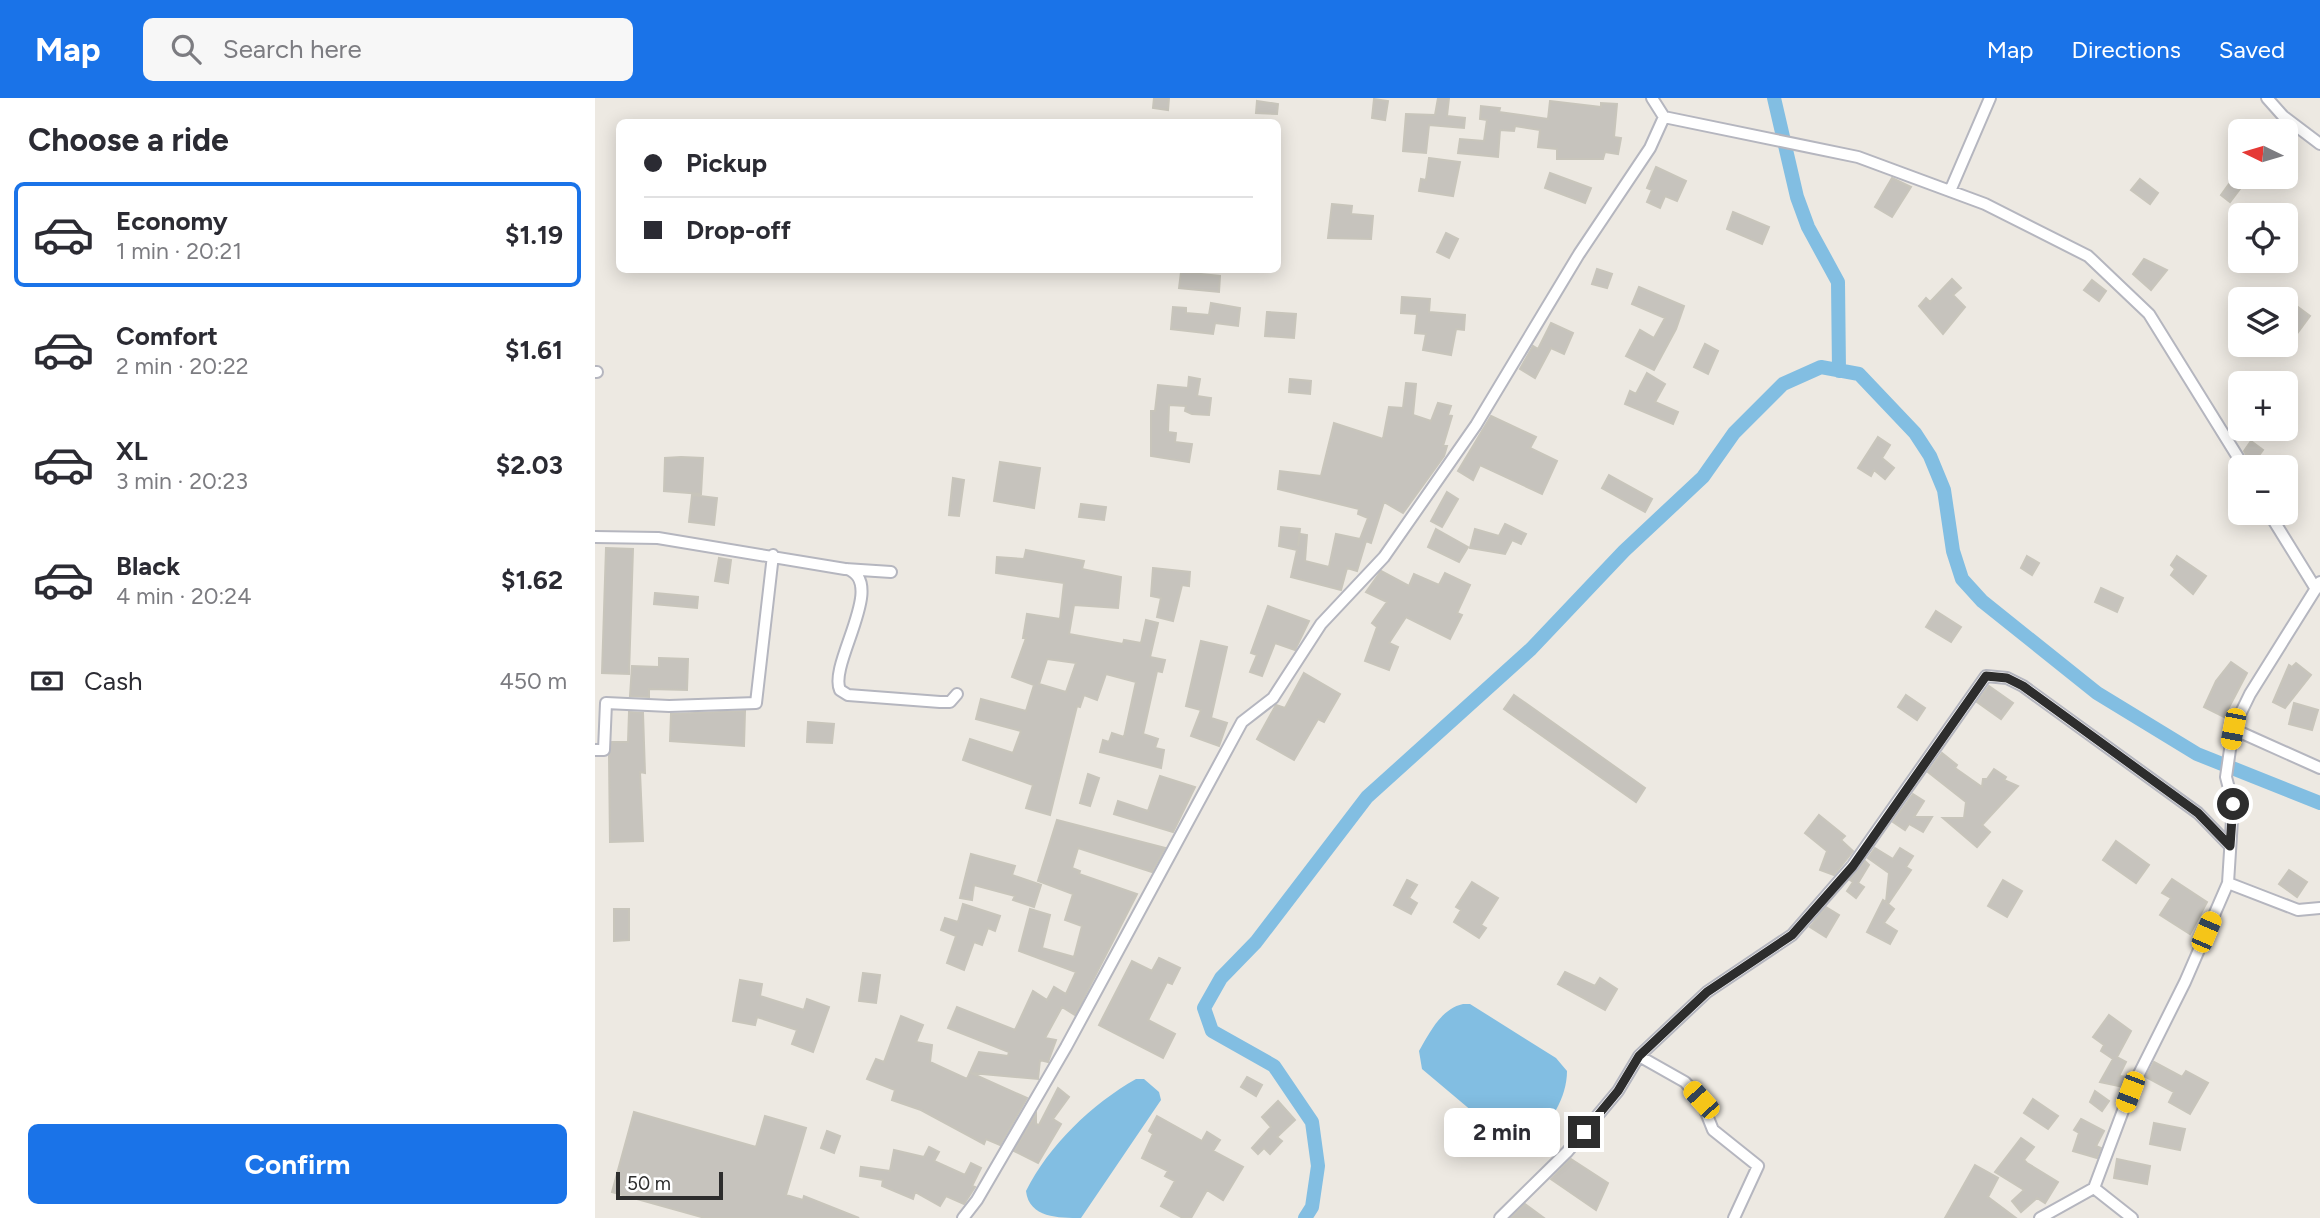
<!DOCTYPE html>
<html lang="en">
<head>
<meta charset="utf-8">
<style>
  :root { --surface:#fff; --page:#f7f7f7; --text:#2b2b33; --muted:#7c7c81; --line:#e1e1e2; --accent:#1a73e8 }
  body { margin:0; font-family:Figtree,sans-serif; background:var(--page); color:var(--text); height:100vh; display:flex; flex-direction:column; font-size:26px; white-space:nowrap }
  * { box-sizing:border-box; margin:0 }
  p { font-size:23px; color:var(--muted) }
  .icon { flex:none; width:38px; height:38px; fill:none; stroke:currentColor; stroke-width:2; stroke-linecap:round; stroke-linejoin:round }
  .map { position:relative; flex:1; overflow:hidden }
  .sheet { display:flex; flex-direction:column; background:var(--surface); width:595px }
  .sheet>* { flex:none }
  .top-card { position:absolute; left:21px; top:21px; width:665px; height:154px; border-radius:10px; box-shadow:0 4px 18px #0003; display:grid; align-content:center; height:154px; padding:0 28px; background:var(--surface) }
  .needle { width:46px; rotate:275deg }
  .controls { position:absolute; left:1633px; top:21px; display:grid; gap:14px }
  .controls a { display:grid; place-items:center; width:70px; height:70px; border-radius:10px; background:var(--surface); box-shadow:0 4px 18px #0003; font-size:35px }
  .scale { position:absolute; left:21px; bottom:18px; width:107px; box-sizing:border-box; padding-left:7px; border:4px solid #2d2d2d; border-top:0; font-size:19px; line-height:24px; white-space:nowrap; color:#2d2d2d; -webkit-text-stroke:5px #fff; paint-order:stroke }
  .end { position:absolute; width:32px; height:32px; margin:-16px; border:9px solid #2d2d2d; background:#fff; box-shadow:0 0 0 4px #fff }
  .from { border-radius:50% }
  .bubble { position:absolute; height:49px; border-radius:10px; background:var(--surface); box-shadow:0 4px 18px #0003; font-size:23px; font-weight:700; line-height:49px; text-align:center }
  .car { position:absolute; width:21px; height:42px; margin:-21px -10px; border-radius:9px; box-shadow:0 0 5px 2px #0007; background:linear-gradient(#f5c518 24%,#345 0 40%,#f5c518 0 76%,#345 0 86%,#f5c518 0) }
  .top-card b { display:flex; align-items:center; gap:24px; height:66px; font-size:26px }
  .top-card b+b { border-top:2px solid var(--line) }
  .top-card i { width:18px; height:18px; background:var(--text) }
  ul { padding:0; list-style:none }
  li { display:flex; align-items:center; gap:21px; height:105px; margin:0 14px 10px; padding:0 14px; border:4px solid transparent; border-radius:10px }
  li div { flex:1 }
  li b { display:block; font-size:26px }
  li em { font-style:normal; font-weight:700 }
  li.on { border-color:var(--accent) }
  li>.icon { width:63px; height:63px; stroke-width:1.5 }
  h2 { padding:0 28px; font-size:32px; line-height:84px }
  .pay { display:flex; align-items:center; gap:18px; height:77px; padding:0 28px; font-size:26px }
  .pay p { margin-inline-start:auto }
  .button { display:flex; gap:14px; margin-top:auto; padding:14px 28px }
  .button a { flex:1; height:80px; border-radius:10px; background:var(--accent); color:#fff; font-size:28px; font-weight:700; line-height:80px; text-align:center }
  header { display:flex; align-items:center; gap:42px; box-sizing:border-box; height:98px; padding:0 35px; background:var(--accent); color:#fff }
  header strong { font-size:33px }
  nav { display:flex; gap:38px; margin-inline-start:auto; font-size:24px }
  .search { width:490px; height:63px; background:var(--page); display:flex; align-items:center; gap:18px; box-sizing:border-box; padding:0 24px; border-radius:10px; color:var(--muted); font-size:26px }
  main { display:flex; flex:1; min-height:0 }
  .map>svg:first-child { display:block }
</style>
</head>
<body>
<header>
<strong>Map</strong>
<div class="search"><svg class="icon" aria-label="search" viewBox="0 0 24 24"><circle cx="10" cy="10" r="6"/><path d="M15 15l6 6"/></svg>Search here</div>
<nav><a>Map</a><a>Directions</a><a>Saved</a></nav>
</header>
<main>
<section class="sheet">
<h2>Choose a ride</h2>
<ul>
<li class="on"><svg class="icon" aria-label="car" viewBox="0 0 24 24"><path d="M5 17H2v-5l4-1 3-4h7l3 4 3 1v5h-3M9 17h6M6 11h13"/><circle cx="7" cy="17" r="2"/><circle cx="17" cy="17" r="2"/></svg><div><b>Economy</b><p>1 min · 20:21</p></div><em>$1.19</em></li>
<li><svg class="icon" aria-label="car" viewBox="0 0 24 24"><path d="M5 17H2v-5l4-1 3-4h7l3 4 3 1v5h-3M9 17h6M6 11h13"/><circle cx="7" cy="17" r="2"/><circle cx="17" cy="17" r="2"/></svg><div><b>Comfort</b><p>2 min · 20:22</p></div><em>$1.61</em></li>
<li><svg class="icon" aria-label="car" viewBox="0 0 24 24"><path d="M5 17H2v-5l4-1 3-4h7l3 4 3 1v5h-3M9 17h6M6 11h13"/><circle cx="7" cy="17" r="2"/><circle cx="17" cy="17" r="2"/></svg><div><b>XL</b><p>3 min · 20:23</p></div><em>$2.03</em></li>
<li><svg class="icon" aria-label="car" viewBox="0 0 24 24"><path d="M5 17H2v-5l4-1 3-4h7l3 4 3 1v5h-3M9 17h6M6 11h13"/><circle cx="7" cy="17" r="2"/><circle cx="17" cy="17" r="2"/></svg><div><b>Black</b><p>4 min · 20:24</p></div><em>$1.62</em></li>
</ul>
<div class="pay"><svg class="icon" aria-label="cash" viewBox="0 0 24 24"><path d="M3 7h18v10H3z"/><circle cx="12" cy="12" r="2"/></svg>Cash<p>450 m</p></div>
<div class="button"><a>Confirm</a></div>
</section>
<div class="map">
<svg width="1725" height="1120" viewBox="0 0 1725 1120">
  <rect width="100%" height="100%" fill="#ede9e2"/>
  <!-- water -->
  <path fill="#82bee2" d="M868 906H875L961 960 972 973C972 1000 955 1027 934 1043L915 1041 903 1035 827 971 824 953C835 934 846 911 868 906Z
    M541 981H549L564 994 566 1002 486 1120C464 1120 434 1120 431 1093 454 1047 497 1006 541 981Z"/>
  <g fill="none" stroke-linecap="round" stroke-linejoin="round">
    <!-- canal -->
    <path stroke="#82bee2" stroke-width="14" d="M1179 0 1202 99 1213 129 1243 184 1244 273
      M710 1120 717 1109 723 1068 717 1024 679 968 617 933 609 910 626 880 661 844 772 699 936 551 1029 453 1108 379 1139 335 1188 286 1226 269 1264 276 1320 335 1335 358 1349 392 1358 453 1367 481 1387 503 1502 595 1602 656 1725 705"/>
  </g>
  <!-- building -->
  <path fill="#c6c3bd" stroke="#c8c5bb" stroke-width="2" fill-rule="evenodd" d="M559 0H574L573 12 558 10Z
    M843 0H854L852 18 870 20 869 30 834 27 831 55 808 53 811 16 840 17Z
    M779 1 793 3 790 22 777 20Z
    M662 3 683 6 682 16 661 15Z
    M955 3 1006 9V5L1022 6 1019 39 1026 40 1023 56 1010 54 1008 61H962V51L943 49 945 32 920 28 919 33 905 32 903 59 863 55 865 41 889 43 892 22 885 21 886 8 905 10 904 14 953 21Z
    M834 60 865 64 858 98 824 93 826 81 831 82Z
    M1061 69 1091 83 1082 103 1070 98 1065 110 1052 104 1057 92 1052 90Z
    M955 75 996 90 990 105 950 90Z
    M1639 79H1654L1635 104 1626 97Z
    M1297 80 1316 89 1297 119 1280 109Z
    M1545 81 1563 95 1555 106 1536 92Z
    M737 106 757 108 756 116 778 118 776 141 733 140Z
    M1138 114 1174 129 1167 146 1132 131Z
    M851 135 863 141 854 160 842 154Z
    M1549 161 1572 172 1556 192 1538 176Z
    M1002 171 1017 176 1012 190 997 186Z
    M586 174 625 178 624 194 584 190Z
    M1357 181 1366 190 1358 197 1370 209 1348 236 1324 208 1331 200 1335 204Z
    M1497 182 1511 193 1504 203 1489 192Z
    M1044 189 1089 208 1081 231 1059 272 1031 258 1045 232 1059 240 1070 220 1037 206Z
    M807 199 835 201 834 214 870 217 869 232 861 231 856 257 828 252 831 236 820 235 822 216 806 215Z
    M616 205 645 210 643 228 620 225 618 236 576 231 578 209 591 210V215L614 217Z
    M1699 206 1715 218 1690 252V217Z
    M672 214 701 216 699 240 670 238Z
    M956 225 978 235 969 256 956 250 940 280 925 271 938 248 943 251Z
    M1110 246 1123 253 1113 276 1099 269Z
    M1052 275 1070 286 1060 304 1083 314 1078 326 1030 306 1035 293 1041 296Z
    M594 279 605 281 602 298 616 300 614 317 597 316 590 313 591 308 574 307 573 334 581 335 580 344 597 346 594 364 556 358V313H560L563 287 593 290Z
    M695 281 716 283 715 296 694 294Z
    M811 285 821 286 818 317 836 323 843 305 856 308 853 317 857 318 848 348H852L849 358 808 415 789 404 776 445 771 443 762 473 752 470 746 492 696 479 702 452 684 448 686 429 705 431 703 448 705 436 712 437 710 463 734 469 741 436 765 441 773 420 763 416 764 411 683 391 685 373 726 378 739 325 788 341 794 309 808 310Z
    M896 318 941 339 935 350 962 363 947 396 885 367 878 382 863 373Z
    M1283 339 1295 347 1287 360 1299 370 1290 381 1279 372 1276 378 1263 370Z
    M1656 343 1668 352 1657 367 1649 353Z
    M86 359 108 360 106 396 69 393 70 360Z
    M405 364 445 370 439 410 399 403Z
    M1014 377 1057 401 1050 414 1007 390Z
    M358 380 369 382 364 418 354 417Z
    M852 394 863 401 847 429 836 423Z
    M97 397 122 400 119 427 94 424Z
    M486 406 511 409 509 422 484 419Z
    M910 426 931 436 926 446 917 442 910 456 875 450 880 431 904 438Z
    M841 431 873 449 864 464 833 449Z
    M11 450 38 451 34 576 7 575Z
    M431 452 489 463 487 471 526 479 523 510 479 507 474 536 528 546 529 542 546 545 551 522 563 525 555 559 570 562 567 574 562 573 548 636 563 641 560 650 569 652 566 670 505 654 508 642 514 644 517 635 529 639 541 584 511 576 502 602 489 597 485 609 482 608 455 717 431 710 438 687 368 662 375 641 418 655 426 633 381 621 386 601 431 613 439 587 417 579 431 540H428L432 516 465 521 469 485 401 475 402 459 429 461ZM452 561 481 565 471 594 444 586Z
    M1432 458 1444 465 1437 477 1426 470Z
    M1582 458 1611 478 1598 496 1576 477 1580 471 1576 467Z
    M124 460 136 462 133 485 120 483Z
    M558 470 595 474 594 488 587 487 578 523 562 519 566 500 556 498Z
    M786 473 814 488 819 476 844 487 850 475 875 487 862 515 867 517 855 541 811 519 794 545 803 549 794 572 770 563 782 529 777 525 792 504 771 494Z
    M1506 490 1528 500 1522 514 1500 504Z
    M60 495 103 499 102 510 59 506Z
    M673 508 714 523 700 552 680 545 667 578 655 574 662 557 656 555Z
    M1341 513 1366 529 1356 544 1331 529Z
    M606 543 632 549 616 620 632 625 624 648 596 638 606 612 591 608Z
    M64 560 93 561 92 592 54 591V599L35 598 37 568 64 569Z
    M1636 564 1652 575 1629 619 1609 609 1621 583Z
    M1701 565 1716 577 1690 610 1678 604 1694 567 1697 569Z
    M709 575 745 596 729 624 723 621 699 662 662 641 681 607 690 610Z
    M1394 588 1418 605 1406 621 1382 604Z
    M919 597 1050 690 1041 704 909 611Z
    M1311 597 1330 610 1322 622 1303 609Z
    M1699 605 1723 612 1717 632 1694 626Z
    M150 613 149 648 75 643 76 616Z
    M34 614 48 615 50 675 45 674 48 743 15 744 14 658 17 644H33Z
    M213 624 239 626 237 645 212 644Z
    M1347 655 1362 667 1360 670 1387 689 1388 681H1392L1399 671 1411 679 1409 682 1423 688 1387 727 1395 734 1382 749 1348 720H1369L1371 704 1333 674Z
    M493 676 504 680 495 708 485 705Z
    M565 678 600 689 578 734 519 716 523 703 553 713Z
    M1318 696 1329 703 1319 719H1337L1328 734 1314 726 1310 732 1298 724Z
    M1224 717 1250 738 1246 742 1258 753 1239 777 1225 772 1232 753 1210 735Z
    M462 722 570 750 557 774 483 750 477 770 485 773 484 776 542 796 480 917 467 909 450 940 461 942 453 964 445 962 443 981 376 975 432 1000 405 1047 391 1041 389 1046 326 1012 297 1002 300 992 272 981 281 961 289 964 306 918 328 927 321 944 337 947 335 964 372 981 384 954 413 958 414 954 353 930 362 909 420 932 438 893 452 902 459 889 471 896 481 874 424 853 435 811 455 817 447 850 479 859 487 828 470 822 478 796 443 783Z
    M1521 743 1554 767 1541 785 1508 762Z
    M1280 750 1298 761 1305 750 1318 758 1311 769 1316 772 1293 806 1299 811 1289 825 1302 833 1295 846 1272 834 1288 802 1291 804 1294 775 1273 760Z
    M376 756 420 768 417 777 446 787 439 809 418 802 420 798 379 787 377 802 365 800Z
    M1270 763 1274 767 1263 785 1269 789 1261 800 1252 793 1258 784 1255 782Z
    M1694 772 1712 784 1702 799 1684 786Z
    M1577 781 1612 804 1595 836 1565 817 1576 800 1567 795Z
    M812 782 822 787 814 800 822 805 816 816 799 807Z
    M1408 782 1427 793 1412 819 1393 808Z
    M877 784 903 800 886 827 891 830 884 840 859 824 866 812 861 809Z
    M368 806 405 818 400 833 393 830 387 847 379 844 369 872 352 865 361 838 346 832 350 820 363 824Z
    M1231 809 1244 817 1231 839 1215 829Z
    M19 811H34V842L19 843Z
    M564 860 585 870 577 886 572 884 553 922 580 936 568 960 504 927 537 863 557 873Z
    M970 874 1000 888 1005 880 1022 891 1010 912 963 886Z
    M268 875 285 877 281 905 264 903Z
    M145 882 167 886 165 898 209 912 212 901 234 909 218 954 197 946 202 932 162 919 160 927 138 923Z
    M1514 917 1536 933 1522 959 1531 964 1524 978 1534 979 1529 989 1505 984 1518 961 1506 953 1509 947 1498 939Z
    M1559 964 1587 979 1591 973 1613 985 1595 1016 1574 1004 1579 994 1551 979Z
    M652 979 667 987 661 998 646 989Z
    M463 990 474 999 458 1021 466 1026 443 1065 419 1053 441 1016V1026L444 1027Z
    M1500 993 1514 1003 1507 1013 1495 1004Z
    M1438 1001 1463 1018 1453 1031 1429 1015Z
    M683 1003 700 1022 682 1039 687 1043 675 1056 669 1050 663 1056 657 1050 676 1029 667 1019Z
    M39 1014 161 1049 170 1018 211 1030 191 1097 208 1102 209 1098 264 1120H110L17 1094Z
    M562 1018 607 1043 612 1034 625 1042 618 1053 648 1069 628 1102 612 1092 596 1120H588L566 1108 580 1083 570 1078 573 1073 547 1060 558 1036 554 1033Z
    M1486 1021 1509 1033 1501 1048 1506 1050 1502 1060 1478 1053 1484 1035 1479 1032Z
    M1559 1025 1590 1031 1585 1052 1555 1046Z
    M232 1033 245 1038 239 1055 226 1050Z
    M1426 1040 1439 1049 1429 1062 1432 1065 1463 1084 1450 1105 1442 1100 1426 1114 1417 1103 1429 1092 1400 1074Z
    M334 1049 344 1054 339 1063 370 1077 376 1065 386 1070 377 1088 380 1089 369 1106 351 1098 345 1108 320 1094 318 1101 287 1088 288 1082 265 1078 266 1069 295 1073 299 1052 329 1059Z
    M976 1061 1013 1085 1001 1112 956 1081Z
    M1522 1061 1555 1068 1552 1086 1519 1080Z
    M1380 1067 1403 1080 1393 1099 1421 1120H1350Z
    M930 1106 949 1120H916Z"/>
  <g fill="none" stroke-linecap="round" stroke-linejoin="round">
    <defs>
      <path id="street" d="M1672 0 1688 18 1725 46
        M1069 19 1263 59 1390 106 1493 158 1554 216 1649 369
        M1355 93 1395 0
        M0 274H2
        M1674 415 1721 491
        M0 439 63 440 250 471 296 474
        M252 471C293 484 233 566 245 592L253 597 345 604H355L362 596
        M1638 631 1725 670
        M0 652H9L11 605 74 608 161 605 178 457
        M1633 785 1703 812 1725 810
        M1044 958 1090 984 1106 1002 1118 1032 1163 1068 1139 1120
        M1499 1090 1537 1120
        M368 1120 382 1102 471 949 647 624 678 600 726 526 789 459 881 327 984 156 1055 50 1069 19 1057 0
        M905 1120 972 1054 1023 993 1044 958 1112 894 1197 837 1258 767 1391 578 1412 580 1428 588 1603 715 1635 748
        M1445 1120 1499 1090 1535 994 1590 884 1633 785 1638 706 1631 679 1638 631 1655 596 1725 484"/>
    </defs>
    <!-- street casing -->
    <use href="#street" stroke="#b5b6bf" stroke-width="14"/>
    <!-- street -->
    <use href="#street" stroke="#fff" stroke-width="10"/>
  </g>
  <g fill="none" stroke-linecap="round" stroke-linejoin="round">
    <!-- route -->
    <path stroke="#2d2d2d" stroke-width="9" d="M989 1034 1023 993 1044 958 1112 894 1197 837 1258 768 1391 578 1412 580 1428 588 1603 715 1635 748 1638 706"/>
  </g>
</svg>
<div class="controls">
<a><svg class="needle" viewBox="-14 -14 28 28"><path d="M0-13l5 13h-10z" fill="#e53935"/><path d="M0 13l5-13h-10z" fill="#7c7c81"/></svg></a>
<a><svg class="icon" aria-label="locate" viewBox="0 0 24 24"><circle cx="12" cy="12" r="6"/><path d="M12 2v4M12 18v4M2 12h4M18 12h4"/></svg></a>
<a><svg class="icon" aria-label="layers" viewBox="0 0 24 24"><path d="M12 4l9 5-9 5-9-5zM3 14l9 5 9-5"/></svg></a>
<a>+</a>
<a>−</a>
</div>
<div class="scale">50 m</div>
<i class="end from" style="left:1638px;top:706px"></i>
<i class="end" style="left:989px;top:1034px"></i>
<div class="bubble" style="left:849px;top:1010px;width:116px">2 min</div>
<i class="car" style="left:1638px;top:631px;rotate:191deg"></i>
<i class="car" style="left:1611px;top:834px;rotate:23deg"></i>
<i class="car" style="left:1535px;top:994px;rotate:201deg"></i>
<i class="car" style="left:1106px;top:1002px;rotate:318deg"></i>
<div class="top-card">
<b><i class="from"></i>Pickup</b>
<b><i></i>Drop-off</b>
</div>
</div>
</main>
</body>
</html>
